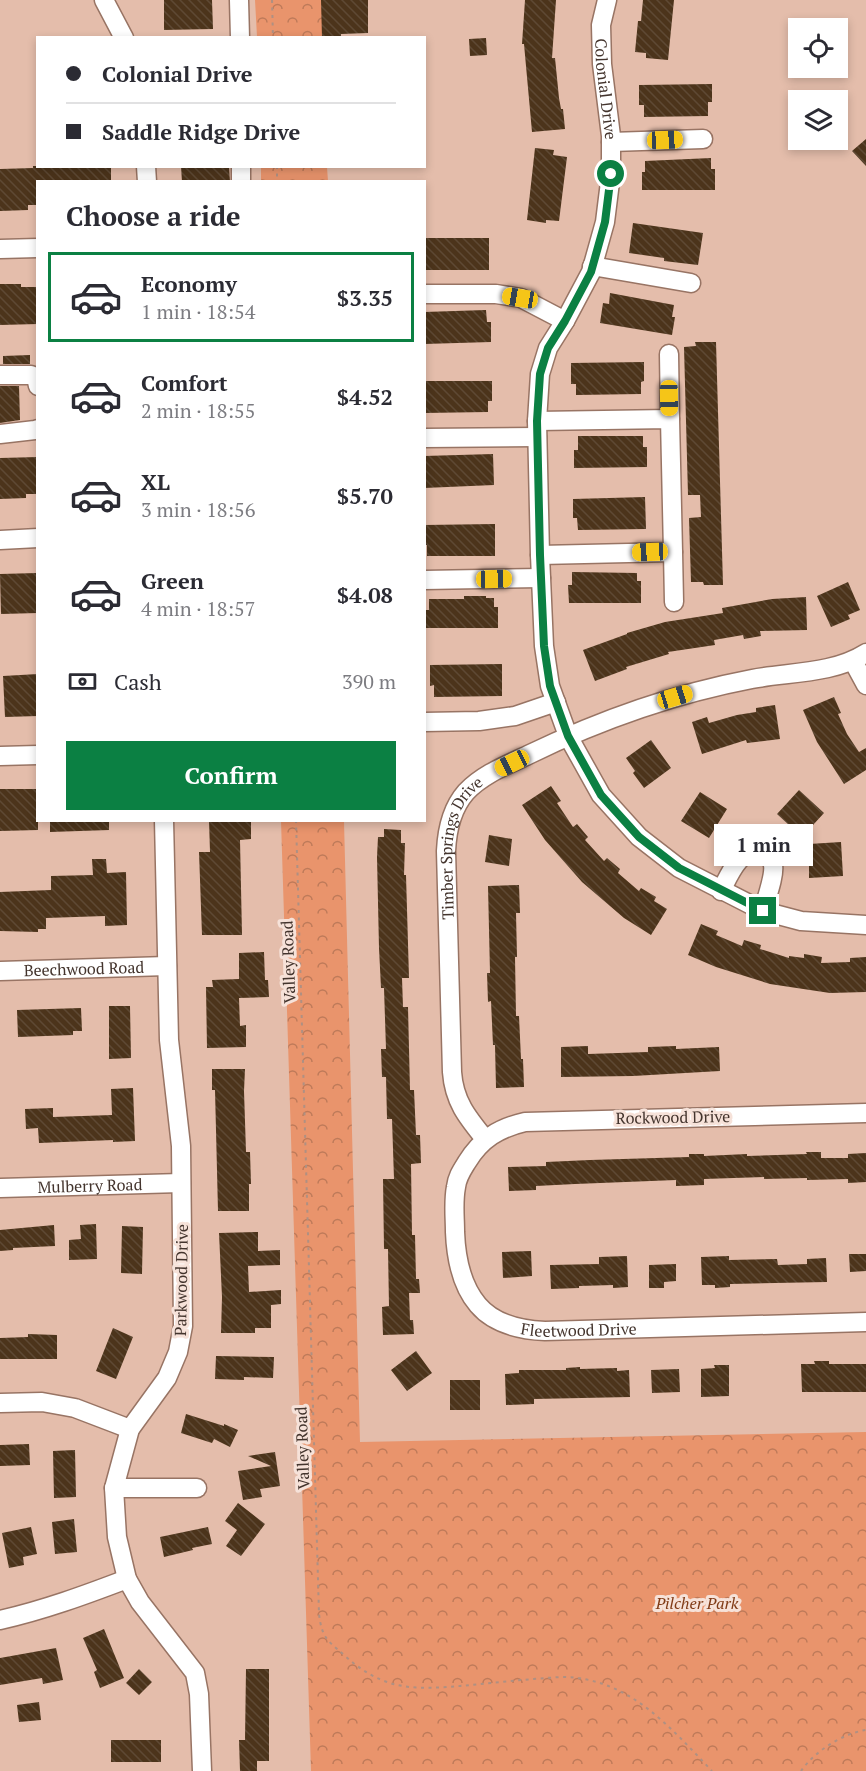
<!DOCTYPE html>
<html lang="en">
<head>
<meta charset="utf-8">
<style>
  :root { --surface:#fff; --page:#f7f7f7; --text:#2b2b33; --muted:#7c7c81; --line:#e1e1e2; --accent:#0b8043 }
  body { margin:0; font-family:"PT Serif",serif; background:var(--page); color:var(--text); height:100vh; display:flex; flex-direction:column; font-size:22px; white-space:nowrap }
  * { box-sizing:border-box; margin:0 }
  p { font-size:20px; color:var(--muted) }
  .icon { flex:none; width:33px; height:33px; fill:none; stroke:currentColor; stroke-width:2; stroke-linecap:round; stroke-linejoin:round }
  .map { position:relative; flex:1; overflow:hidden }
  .details { position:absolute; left:36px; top:180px; width:390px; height:642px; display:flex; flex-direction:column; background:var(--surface); border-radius:0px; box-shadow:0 3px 9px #0003 }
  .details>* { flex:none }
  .banner { position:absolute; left:36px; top:36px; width:390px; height:132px; border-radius:0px; box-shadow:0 3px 9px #0003; display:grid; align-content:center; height:132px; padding:0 30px; background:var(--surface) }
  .controls { position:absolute; left:788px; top:18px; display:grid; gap:12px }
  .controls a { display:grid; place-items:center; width:60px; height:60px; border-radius:0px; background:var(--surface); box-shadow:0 3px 9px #0003; font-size:30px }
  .end { position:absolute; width:27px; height:27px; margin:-14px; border:8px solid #0b8043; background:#fff; box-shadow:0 0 0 3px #fff }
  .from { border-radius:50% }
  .bubble { position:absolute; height:42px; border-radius:0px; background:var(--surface); box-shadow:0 3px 9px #0003; font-size:20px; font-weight:700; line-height:42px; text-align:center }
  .car { position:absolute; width:18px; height:36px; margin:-18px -9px; border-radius:8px; box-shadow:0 0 4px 2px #0007; background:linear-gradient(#f5c518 24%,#345 0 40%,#f5c518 0 76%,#345 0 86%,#f5c518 0) }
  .banner b { display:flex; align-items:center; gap:21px; height:57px; font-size:22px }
  .banner b+b { border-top:2px solid var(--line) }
  .banner i { width:15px; height:15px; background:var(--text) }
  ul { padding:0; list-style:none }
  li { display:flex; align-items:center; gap:18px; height:90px; margin:0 12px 9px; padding:0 18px; border:3px solid transparent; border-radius:0px }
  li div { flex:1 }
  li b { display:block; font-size:22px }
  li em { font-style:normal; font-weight:700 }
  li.on { border-color:var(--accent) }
  li>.icon { width:54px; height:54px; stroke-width:1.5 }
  h2 { padding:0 30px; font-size:27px; line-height:72px }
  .pay { display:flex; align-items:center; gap:15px; height:66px; padding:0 30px; font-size:22px }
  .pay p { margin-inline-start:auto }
  .action { display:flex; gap:12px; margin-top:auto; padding:12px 30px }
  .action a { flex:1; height:69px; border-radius:0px; background:var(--accent); color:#fff; font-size:24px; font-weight:700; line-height:69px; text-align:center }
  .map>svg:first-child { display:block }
</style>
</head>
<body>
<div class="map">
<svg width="866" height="1771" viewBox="0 0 866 1771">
  <defs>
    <pattern id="park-crowns" width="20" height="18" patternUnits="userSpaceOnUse" patternTransform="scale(1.5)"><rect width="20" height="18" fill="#e9946c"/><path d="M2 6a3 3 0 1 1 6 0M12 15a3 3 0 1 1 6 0" fill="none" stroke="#be7a59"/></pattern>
    <pattern id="building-back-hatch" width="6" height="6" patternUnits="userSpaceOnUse" patternTransform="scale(1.5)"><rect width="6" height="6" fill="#4c341b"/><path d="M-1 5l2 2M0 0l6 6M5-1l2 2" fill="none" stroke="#5e4934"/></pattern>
  </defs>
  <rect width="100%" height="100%" fill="#e4bdab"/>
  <!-- park -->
  <path fill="url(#park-crowns)" d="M255 0H323L324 37H257Z
    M261 167H327L328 181H261Z
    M281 821H344L360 1442 866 1432V1771H311Z"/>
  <!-- building -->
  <path fill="url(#building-back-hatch)" d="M164 0H212L213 29 164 30Z
    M321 0H368V33L341 34V38H322Z
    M525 0H556L552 58H555L559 98 561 109H563L565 129 532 132 524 44H522Z
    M643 0H674L668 60 646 58V53L635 52 638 21H641Z
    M486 38 487 55 470 56 469 39Z
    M712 84V102H708V116L644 117V105H639V85Z
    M866 139V166L852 151Z
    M535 148 554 150 553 155 567 157 559 221 546 220V223L527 220Z
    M711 158V169H715V190H642V172H645V161Z
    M33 166H111V182H38V205H28V210L0 211V169L33 168Z
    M181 166H229L230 182H182Z
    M633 223 703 233 698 265 664 261V258L629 253Z
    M424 238H489V270H424Z
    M0 284H21V287H38V324L0 325Z
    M610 293 674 305 672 317H675L672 335 600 323 603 303 609 304Z
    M486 310 487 322H491V342L424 344V312Z
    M695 342H716L723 585H704L703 582H691L689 518 701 517 700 495H688L684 347 696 346Z
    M30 355V364H3V356Z
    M644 362V381L641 382V394L576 395V384H571V363Z
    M424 381H492V401H488V412L424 413Z
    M0 386H19L20 420 0 423Z
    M578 436H643V447H647V467L574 468V450H578Z
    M493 454 494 485 424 488V456Z
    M38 457V494H26V498L0 499V458Z
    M645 497 646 529 578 530 577 518H573V499Z
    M495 524V556H427V545H424V525Z
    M572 572 637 573V581H641V603H569L568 585H572Z
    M37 573 38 613 1 614 0 574Z
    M848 582 860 610 848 615 850 619 831 627 817 596Z
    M464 596H486V598H494V607H498V628H425V610H429V599H464Z
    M806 597 807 630 760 631 761 636 744 639 743 635 714 640 715 645 668 652 669 654 626 667 627 669 595 681 583 650 627 634V633L665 622 723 613 722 608 772 599Z
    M502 664V696L434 697V685L430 686V665Z
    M38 674V716L5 717 3 676Z
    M834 697 841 713 838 714 847 734 859 752 866 748V770L844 784 817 742 803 710Z
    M775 705 780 739 747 743 746 740 702 754 692 722 707 717 709 723 737 715 756 712V708Z
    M651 740 671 768 644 788 633 773 635 771 626 758Z
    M551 786 561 801 557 803 573 827 577 824 588 837 585 840 604 861 607 858 620 869 618 873 639 891 641 888 656 897 654 901 667 909 651 935 624 918 582 882 545 840 522 805Z
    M0 789H38V830L0 831Z
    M799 790 824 813 802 837 777 814Z
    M700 792 727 809 709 838 681 821Z
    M50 820H109V830L50 832Z
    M209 820H251V839L240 840 242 935H202L199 852H210Z
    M384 829 401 830V843H405L404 875H406L409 978H402L403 1007H408L410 1090H414L416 1135H420L421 1163 411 1164 412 1235H415L416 1279H419L420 1293H409L410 1320H413L414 1334 383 1335 382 1307 389 1306 388 1249H384L383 1179H394L392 1119H387L386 1077H382L381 1049H386L384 988H381L379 948 377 857 378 837H384Z
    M489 835 512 839 509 866 485 862Z
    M841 842 843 876 809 878V844Z
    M92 859H106L107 873 126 872 127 925 105 926V916L46 918V929H38V932L0 931V892L51 890V876L93 875Z
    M519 885 520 913H516L517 957H515L516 1016H519L521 1059H523L524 1087 496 1088 495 1045H493L491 1001 488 1002 487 973H490L488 886Z
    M701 924 718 931 716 935 742 946 744 940 761 945 760 949 789 958V956L804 958V954L822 957 821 963 850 962V958L866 957V992L830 993 770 984 716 967 688 955Z
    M264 952 265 980H268L269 997 239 998 240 1026 246 1025V1047L207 1048 206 987H213L212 980 239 979V953Z
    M109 1006H130L131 1058 109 1059Z
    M81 1008 82 1031H73V1035L18 1037 17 1010Z
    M588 1046V1054L648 1052V1047L676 1046V1049L719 1047 720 1071 633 1076 561 1077V1047Z
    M212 1069H245L244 1091 246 1152H250L251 1184H249V1211H218L215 1090H212Z
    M133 1088 135 1141 113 1142V1140L39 1143 38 1128 26 1129 25 1109 53 1108V1117L112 1115 111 1089Z
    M806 1152H821V1158H848V1154L866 1153V1182L848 1183V1179L807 1180V1178L764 1179V1177L704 1179V1185L676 1186V1180L575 1184 536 1186V1190L509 1191 508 1167 546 1166V1162L590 1160 689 1157V1154H704V1156L747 1154V1156L807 1154Z
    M96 1224 97 1259 69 1260V1240L81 1239 80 1225Z
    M54 1225 55 1246 13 1248V1250L0 1251V1230Z
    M122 1226 143 1227 142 1274 121 1273Z
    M258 1232V1251L280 1250V1265L248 1266 249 1292 281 1290V1304L271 1305V1328H255V1333H221L222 1297 219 1233Z
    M531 1251 532 1276 503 1278 502 1252Z
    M849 1254H866V1271L850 1272Z
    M627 1256 628 1287 613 1288V1285L579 1286V1288L551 1289 550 1265 599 1264V1257Z
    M729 1256V1260L777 1259 778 1265 807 1264V1259L826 1258 827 1282 730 1284V1287L715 1288V1285H702L701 1257Z
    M676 1264V1281L664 1282V1288H649V1265Z
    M113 1328 133 1337 116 1379 96 1371Z
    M28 1334 57 1335V1359H0V1338L28 1337Z
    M416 1351 432 1373 407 1391 391 1370Z
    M216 1356 274 1357 273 1378 244 1377V1380L215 1379Z
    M814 1361H829V1364H866V1392H802L801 1364H815Z
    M714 1365H729V1396L701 1397V1369L715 1368Z
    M580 1367V1369L617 1368V1371L629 1370 630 1397 534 1399V1404L506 1405 505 1374 519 1373V1370H566V1368Z
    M679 1369 680 1392 652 1393 651 1370Z
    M450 1380H480V1410H450Z
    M186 1414 224 1426V1424L238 1430 230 1447 214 1439 212 1443 181 1433Z
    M29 1444 30 1465 0 1466V1445Z
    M75 1450 76 1497 54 1498 53 1451Z
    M275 1452 280 1486 260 1489 262 1497 243 1500 238 1471 271 1466 248 1456Z
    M238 1503 265 1524 241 1556 226 1546 237 1530 225 1521Z
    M74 1519 77 1552 55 1554 52 1522Z
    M31 1527 37 1554 23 1557 24 1565 9 1568 2 1533Z
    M208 1527 212 1544 192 1548 193 1550 164 1557 160 1537Z
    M104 1629 124 1678 100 1688 94 1672 97 1670 83 1638Z
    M56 1648 63 1680 43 1684 42 1678 0 1685V1658Z
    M139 1669 152 1682 139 1695 126 1683Z
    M246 1669H269V1761H257V1771H240L239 1740H245Z
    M39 1702 41 1720 19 1722 17 1705Z
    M111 1740H161V1762H111Z"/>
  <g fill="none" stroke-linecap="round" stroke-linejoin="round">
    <defs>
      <g id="minor">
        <path d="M104 0 124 38"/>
        <path d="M239 0 240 38"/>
        <path id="s1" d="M607 0 601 25 602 64 611 136V174L605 222 591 272 565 321 548 348 540 374 537 421 540 555 544 646 550 686 568 736 601 795 639 837 679 868 763 911 801 921 866 925"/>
        <path d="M611 142 703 139"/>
        <path d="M146 166 147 182"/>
        <path d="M241 166V182"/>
        <path d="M0 249 38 248"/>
        <path d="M592 266 691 283"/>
        <path d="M424 294H496L521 298 565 321"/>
        <path d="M669 354 670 419"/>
        <path d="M0 375H31L36 377 38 386"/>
        <path d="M537 421 670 419 673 552 540 555"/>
        <path d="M0 434 35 430 38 429"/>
        <path d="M424 438 537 437"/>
        <path d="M0 540 38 538"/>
        <path d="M673 552 674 602"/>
        <path d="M424 580 541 578"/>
        <path d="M853 661 866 685"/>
        <path d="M424 722 479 721 515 716 556 702"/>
        <path d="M0 756 38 755"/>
        <path d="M164 820 169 1040 181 1146 183 1326 178 1352 167 1378 130 1429 114 1488 117 1537 127 1579 140 1602 195 1673 199 1694 202 1771"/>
        <path d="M721 891C729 876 740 846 762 852 767 853 772 859 773 865 775 876 766 899 763 911"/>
        <path id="s2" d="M0 971 167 966"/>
        <path id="s3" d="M866 1113 525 1122C499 1128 481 1139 467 1162 462 1170 457 1177 456 1187 453 1202 455 1217 455 1232 456 1258 461 1285 478 1305 494 1324 521 1330 545 1331L866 1322"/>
        <path id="s4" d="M485 1139C467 1117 454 1101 452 1072L446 851C447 830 452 808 466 792 483 774 507 765 528 755 600 720 673 694 752 679 789 672 833 674 866 653"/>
        <path id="s5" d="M0 1188 181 1183"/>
        <path d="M0 1403 42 1402 75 1408 130 1429"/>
        <path d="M114 1488H197"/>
        <path d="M0 1620C44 1610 85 1595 127 1579"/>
      </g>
    </defs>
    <!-- minor casing -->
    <use href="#minor" stroke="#987464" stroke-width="21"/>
    <!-- path -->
    <path stroke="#af9082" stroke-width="2" stroke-dasharray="3 4.5" stroke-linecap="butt" d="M272 0 273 38
      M277 166V182
      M296 820 319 1614C322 1638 327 1640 344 1655 357 1667 370 1676 387 1682 409 1690 436 1688 460 1686 493 1683 527 1679 561 1677 628 1677 669 1726 712 1771
      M801 1771C814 1752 843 1733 866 1730"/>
    <!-- minor -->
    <use href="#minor" stroke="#fff" stroke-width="18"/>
  </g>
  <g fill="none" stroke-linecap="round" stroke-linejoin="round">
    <!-- route -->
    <path stroke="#0b8043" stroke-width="8" d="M611 174 605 222 591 272 565 321 548 348 540 374 537 421 540 555 544 646 550 686 568 736 601 795 639 837 679 868 763 911"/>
  </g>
  <g text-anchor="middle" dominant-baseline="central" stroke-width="6" stroke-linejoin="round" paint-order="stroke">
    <!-- street labels -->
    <g font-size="16" fill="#43342d" stroke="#f6e2d9">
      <text stroke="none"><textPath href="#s1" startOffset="90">Colonial Drive</textPath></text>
      <text stroke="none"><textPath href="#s4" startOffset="304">Timber Springs Drive</textPath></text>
      <text transform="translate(288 962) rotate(-92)">Valley Road</text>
      <text stroke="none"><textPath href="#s2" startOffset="84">Beechwood Road</textPath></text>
      <text transform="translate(673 1117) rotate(-1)">Rockwood Drive</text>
      <text stroke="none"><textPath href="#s5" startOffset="90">Mulberry Road</textPath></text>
      <text transform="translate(181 1280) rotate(-89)">Parkwood Drive</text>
      <text stroke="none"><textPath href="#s3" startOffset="672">Fleetwood Drive</textPath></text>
      <text transform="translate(302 1448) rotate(-92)">Valley Road</text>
    </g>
    <!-- park labels -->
    <g font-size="16" font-style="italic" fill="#813b16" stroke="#f6e2d9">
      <text x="697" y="1603">Pilcher Park</text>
    </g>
  </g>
</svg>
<div class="controls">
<a><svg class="icon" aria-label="locate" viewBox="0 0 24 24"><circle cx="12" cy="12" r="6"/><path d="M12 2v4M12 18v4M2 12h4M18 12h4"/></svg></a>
<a><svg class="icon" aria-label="layers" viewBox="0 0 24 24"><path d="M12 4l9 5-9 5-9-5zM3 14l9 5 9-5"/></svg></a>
</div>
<i class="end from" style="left:611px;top:174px"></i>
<i class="end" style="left:763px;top:911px"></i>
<div class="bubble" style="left:714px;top:824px;width:99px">1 min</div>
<i class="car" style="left:665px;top:140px;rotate:88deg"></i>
<i class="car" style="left:520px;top:298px;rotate:279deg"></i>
<i class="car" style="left:669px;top:398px;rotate:179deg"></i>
<i class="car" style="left:650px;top:552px;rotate:268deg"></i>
<i class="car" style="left:494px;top:579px;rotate:89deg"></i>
<i class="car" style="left:675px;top:697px;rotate:73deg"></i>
<i class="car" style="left:512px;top:763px;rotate:244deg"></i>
<div class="banner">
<b><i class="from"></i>Colonial Drive</b>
<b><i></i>Saddle Ridge Drive</b>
</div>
<section class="details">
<h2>Choose a ride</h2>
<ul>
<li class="on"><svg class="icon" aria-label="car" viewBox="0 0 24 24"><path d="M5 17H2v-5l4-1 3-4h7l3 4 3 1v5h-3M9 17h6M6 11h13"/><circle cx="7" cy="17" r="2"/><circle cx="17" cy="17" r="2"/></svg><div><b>Economy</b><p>1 min · 18:54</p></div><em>$3.35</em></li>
<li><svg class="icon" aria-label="car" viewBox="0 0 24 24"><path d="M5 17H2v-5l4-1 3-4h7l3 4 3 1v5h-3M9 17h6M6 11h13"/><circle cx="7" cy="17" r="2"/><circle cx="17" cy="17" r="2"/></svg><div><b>Comfort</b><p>2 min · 18:55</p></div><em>$4.52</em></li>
<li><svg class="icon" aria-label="car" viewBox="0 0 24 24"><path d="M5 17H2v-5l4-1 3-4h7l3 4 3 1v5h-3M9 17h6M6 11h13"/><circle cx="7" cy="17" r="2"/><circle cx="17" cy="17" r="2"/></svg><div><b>XL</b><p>3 min · 18:56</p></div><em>$5.70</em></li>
<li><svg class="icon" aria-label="car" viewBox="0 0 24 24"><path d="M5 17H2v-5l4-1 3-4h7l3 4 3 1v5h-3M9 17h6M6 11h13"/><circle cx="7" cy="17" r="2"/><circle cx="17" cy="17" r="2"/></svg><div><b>Green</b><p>4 min · 18:57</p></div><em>$4.08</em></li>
</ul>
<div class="pay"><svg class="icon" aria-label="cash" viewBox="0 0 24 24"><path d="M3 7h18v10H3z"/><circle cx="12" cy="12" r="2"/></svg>Cash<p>390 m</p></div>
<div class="action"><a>Confirm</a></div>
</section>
</div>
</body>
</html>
